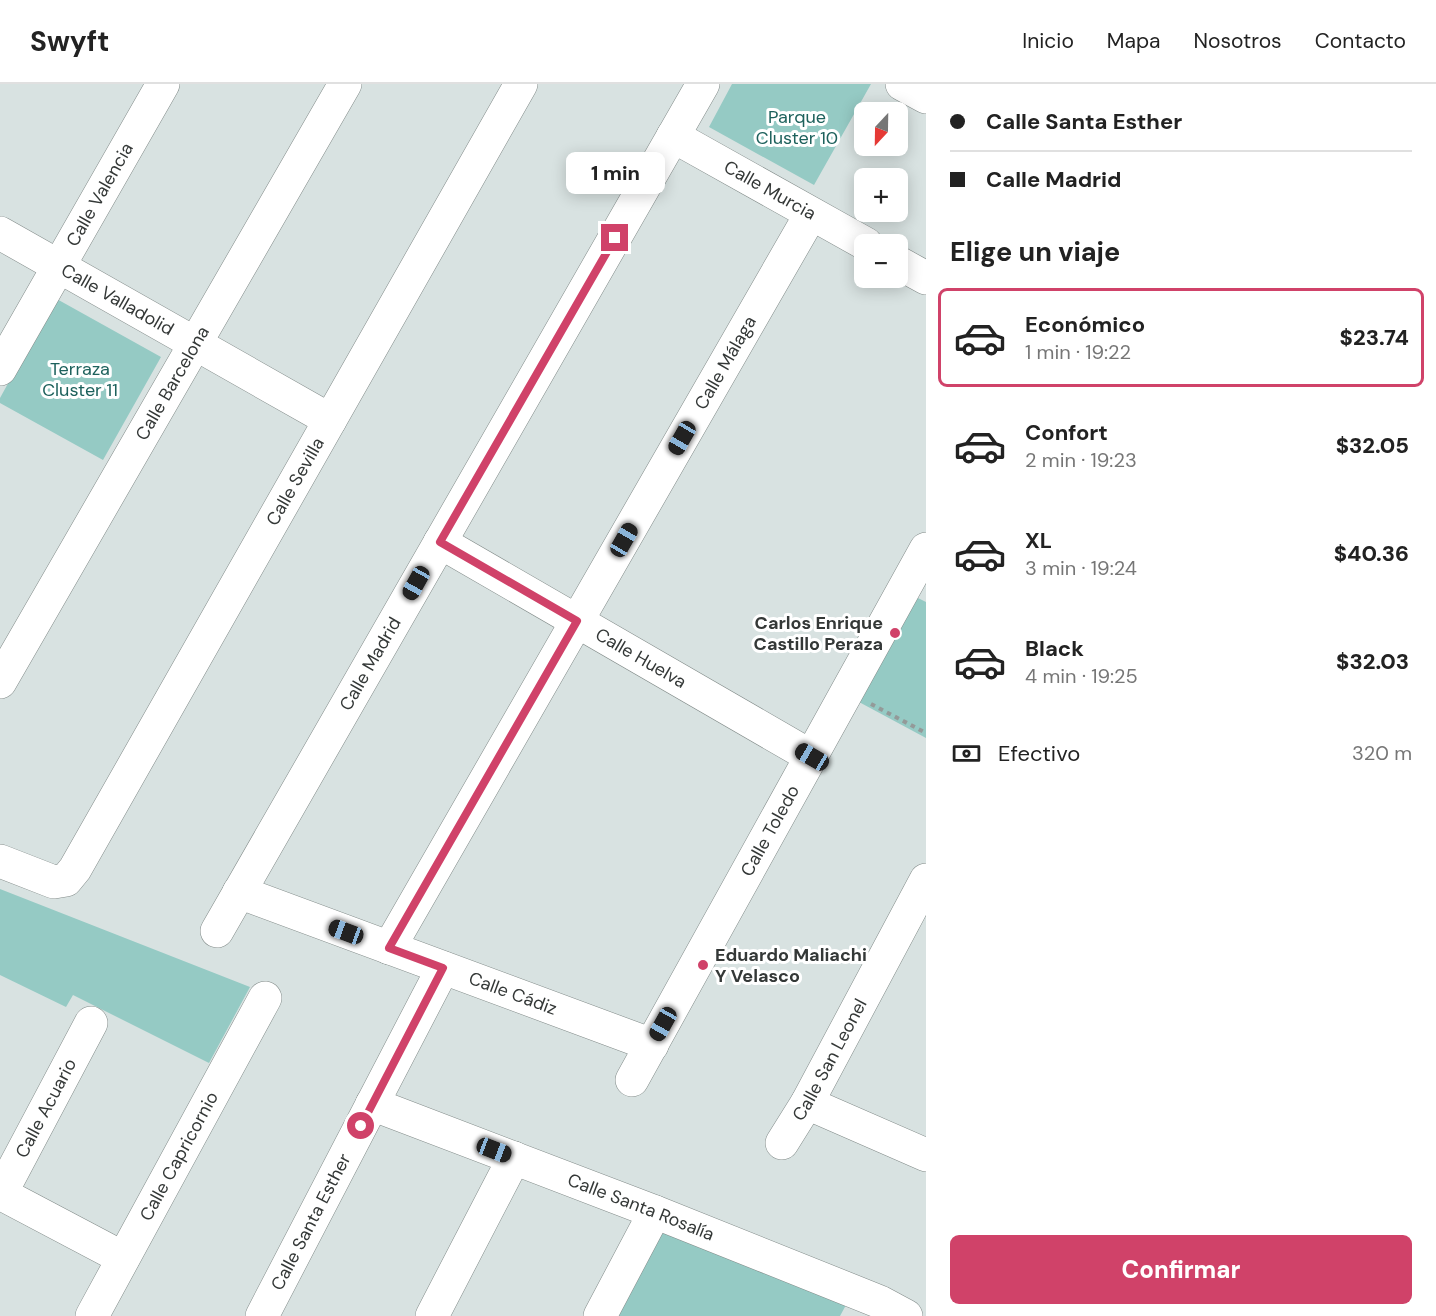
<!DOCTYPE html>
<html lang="es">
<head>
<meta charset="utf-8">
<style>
  :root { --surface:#fff; --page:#f2f2f2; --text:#222; --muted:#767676; --line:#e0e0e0; --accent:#d04269 }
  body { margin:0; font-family:"DM Sans",sans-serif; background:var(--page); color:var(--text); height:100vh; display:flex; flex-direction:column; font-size:22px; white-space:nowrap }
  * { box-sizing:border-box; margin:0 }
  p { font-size:20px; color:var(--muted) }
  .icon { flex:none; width:33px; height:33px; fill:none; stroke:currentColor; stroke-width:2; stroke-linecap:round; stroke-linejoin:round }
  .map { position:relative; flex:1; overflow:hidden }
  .drawer { display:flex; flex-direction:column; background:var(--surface); width:510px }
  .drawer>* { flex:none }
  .hud { display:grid; align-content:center; height:132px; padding:0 24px; background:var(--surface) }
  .needle { width:39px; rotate:202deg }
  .fabs { position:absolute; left:854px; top:18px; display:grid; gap:12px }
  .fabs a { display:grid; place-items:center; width:54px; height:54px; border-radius:9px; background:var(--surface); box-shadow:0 3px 15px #0003; font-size:30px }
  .end { position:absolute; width:27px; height:27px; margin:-14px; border:8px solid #d04269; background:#fff; box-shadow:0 0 0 3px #fff }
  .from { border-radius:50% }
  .bubble { position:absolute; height:42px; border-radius:9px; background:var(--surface); box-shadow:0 3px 15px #0003; font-size:20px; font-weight:800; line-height:42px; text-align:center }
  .car { position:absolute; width:18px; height:36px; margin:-18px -9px; border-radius:8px; box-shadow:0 0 4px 2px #0007; background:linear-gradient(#222 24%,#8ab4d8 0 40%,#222 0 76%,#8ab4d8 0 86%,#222 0) }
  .hud b { display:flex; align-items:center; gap:21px; height:57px; font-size:22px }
  .hud b+b { border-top:2px solid var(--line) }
  .hud i { width:15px; height:15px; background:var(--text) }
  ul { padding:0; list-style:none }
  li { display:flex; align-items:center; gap:18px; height:99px; margin:0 12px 9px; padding:0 12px; border:3px solid transparent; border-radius:9px }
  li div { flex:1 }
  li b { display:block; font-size:22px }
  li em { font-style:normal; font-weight:800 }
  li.active { border-color:var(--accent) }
  li>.icon { width:54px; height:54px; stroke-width:1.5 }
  h2 { padding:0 24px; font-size:27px; line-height:72px }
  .pay { display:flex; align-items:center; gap:15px; height:66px; padding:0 24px; font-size:22px }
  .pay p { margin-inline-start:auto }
  .action { display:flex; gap:12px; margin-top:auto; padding:12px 24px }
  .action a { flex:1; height:69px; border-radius:9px; background:var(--accent); color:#fff; font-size:24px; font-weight:800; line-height:69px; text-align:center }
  header { display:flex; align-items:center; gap:36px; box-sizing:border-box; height:84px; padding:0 30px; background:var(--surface); border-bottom:2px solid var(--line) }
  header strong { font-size:28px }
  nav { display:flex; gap:33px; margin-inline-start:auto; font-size:21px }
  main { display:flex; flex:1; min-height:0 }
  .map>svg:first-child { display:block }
</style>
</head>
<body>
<header>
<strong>Swyft</strong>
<nav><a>Inicio</a><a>Mapa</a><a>Nosotros</a><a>Contacto</a></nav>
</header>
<main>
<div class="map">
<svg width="926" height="1232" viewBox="0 0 926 1232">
  <rect width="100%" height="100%" fill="#d8e2e1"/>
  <!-- green -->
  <path fill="#95cac4" d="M732 0H871L814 101 709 43Z
    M55 214 161 273 103 376 0 319V314Z
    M916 513 926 518V654L859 618Z
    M0 805 250 903 209 979 73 911 66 923 0 891Z
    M661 1148 846 1221 840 1232H615Z"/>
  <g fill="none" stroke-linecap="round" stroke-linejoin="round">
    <defs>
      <g id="minor">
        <path d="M902 0 926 13"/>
        <path id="s1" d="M673 52 866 160"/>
        <path id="s2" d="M0 149 330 336"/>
        <path d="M897 178 926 194"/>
        <path id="s3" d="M0 285 163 0"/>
        <path id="s4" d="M440 458 812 673"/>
        <path id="s5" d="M0 598 345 0"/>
        <path id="s6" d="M0 777 54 798 66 796 75 785 521 0"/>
        <path id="s7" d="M239 808 652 961"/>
        <path id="s8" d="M217 847 703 0"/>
        <path id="s9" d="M389 864 811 130"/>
        <path id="s10" d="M632 996 926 465"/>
        <path d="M807 1019 926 1071"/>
        <path id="s11" d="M372 1020 655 1128 880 1218 906 1232"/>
        <path id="s12" d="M782 1059 807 1019 926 796"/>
        <path d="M0 1109 123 1174"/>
        <path id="s13" d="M1 1109 91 939"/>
        <path id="s14" d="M92 1232 265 914"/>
        <path id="s15" d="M262 1232 443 884"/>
        <path d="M432 1232 514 1074"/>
        <path d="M600 1232 655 1128"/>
      </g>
    </defs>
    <!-- minor casing -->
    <use href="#minor" stroke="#828b89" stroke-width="34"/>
    <!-- path -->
    <path stroke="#939a99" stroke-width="4" stroke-dasharray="4.5 4.5" stroke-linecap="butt" d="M871 620 926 649"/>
    <!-- minor -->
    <use href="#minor" stroke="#fff" stroke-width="33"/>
  </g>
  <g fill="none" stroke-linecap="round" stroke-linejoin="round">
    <!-- route -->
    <path stroke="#d04269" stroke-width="8" d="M361 1042 443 884 389 864 577 537 440 458 615 154"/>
  </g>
  <!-- markers -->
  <g fill="#d04269" stroke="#fff" stroke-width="2">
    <circle cx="895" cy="549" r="6"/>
    <circle cx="703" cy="881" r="6"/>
  </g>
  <g text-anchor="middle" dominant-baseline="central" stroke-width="6" stroke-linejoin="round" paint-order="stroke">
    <!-- park labels -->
    <g font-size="18" fill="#1d615c" stroke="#fff">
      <text x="797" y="33">Parque<tspan x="797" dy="21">Cluster 10</tspan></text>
      <text x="80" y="285">Terraza<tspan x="80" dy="21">Cluster 11</tspan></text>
    </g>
    <!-- street labels -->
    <g font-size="18" fill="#343837" stroke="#fff">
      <text stroke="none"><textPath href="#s1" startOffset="111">Calle Murcia</textPath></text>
      <text stroke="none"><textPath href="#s3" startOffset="201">Calle Valencia</textPath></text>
      <text stroke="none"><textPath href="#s2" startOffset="135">Calle Valladolid</textPath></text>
      <text stroke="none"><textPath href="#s9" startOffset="675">Calle Málaga</textPath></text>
      <text stroke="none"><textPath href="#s5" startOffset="345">Calle Barcelona</textPath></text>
      <text stroke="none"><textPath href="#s6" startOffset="530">Calle Sevilla</textPath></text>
      <text stroke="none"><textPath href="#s4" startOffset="232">Calle Huelva</textPath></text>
      <text stroke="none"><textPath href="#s8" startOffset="308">Calle Madrid</textPath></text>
      <text stroke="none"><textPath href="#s10" startOffset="285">Calle Toledo</textPath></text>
      <text stroke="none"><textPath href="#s7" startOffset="292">Calle Cádiz</textPath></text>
      <text stroke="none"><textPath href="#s12" startOffset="96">Calle San Leonel</textPath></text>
      <text stroke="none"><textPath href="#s13" startOffset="96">Calle Acuario</textPath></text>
      <text stroke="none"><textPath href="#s14" startOffset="182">Calle Capricornio</textPath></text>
      <text stroke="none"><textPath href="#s11" startOffset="288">Calle Santa Rosalía</textPath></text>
      <text stroke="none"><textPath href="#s15" startOffset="106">Calle Santa Esther</textPath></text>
    </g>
    <!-- poi labels -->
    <g font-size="18" font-weight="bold" fill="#343837" stroke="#fff" text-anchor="end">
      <text x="883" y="539">Carlos Enrique<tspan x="883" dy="21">Castillo Peraza</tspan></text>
      <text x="715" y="871" text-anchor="start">Eduardo Maliachi<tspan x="715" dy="21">Y Velasco</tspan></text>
    </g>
  </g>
</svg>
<div class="fabs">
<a><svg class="needle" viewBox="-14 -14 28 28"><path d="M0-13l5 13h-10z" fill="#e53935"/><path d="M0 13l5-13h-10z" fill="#767676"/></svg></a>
<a>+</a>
<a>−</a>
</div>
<i class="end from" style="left:361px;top:1042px"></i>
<i class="end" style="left:615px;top:154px"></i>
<div class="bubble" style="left:566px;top:68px;width:99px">1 min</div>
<i class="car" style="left:682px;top:354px;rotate:210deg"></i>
<i class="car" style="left:624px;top:456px;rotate:30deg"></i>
<i class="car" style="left:416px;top:499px;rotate:209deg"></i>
<i class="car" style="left:812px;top:673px;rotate:300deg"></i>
<i class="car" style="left:346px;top:848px;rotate:290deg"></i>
<i class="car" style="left:663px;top:940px;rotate:209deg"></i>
<i class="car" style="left:494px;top:1066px;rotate:111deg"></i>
</div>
<section class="drawer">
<div class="hud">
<b><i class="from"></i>Calle Santa Esther</b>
<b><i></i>Calle Madrid</b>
</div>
<h2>Elige un viaje</h2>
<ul>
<li class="active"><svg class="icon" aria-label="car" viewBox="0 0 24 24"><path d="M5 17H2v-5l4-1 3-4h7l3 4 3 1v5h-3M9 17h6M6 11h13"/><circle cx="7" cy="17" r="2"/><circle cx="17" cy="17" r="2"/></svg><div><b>Económico</b><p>1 min · 19:22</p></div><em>$23.74</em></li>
<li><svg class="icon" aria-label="car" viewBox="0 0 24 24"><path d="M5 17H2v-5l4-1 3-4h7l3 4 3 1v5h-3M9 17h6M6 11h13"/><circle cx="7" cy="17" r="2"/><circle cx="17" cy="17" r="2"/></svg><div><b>Confort</b><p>2 min · 19:23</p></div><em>$32.05</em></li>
<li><svg class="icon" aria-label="car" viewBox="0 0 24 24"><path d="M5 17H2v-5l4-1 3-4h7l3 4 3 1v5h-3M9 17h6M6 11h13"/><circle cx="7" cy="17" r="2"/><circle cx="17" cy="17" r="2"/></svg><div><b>XL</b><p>3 min · 19:24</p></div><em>$40.36</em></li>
<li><svg class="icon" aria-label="car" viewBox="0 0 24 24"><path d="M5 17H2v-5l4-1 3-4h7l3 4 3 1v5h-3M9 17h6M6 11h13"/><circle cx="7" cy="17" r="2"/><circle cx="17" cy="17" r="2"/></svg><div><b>Black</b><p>4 min · 19:25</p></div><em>$32.03</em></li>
</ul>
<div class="pay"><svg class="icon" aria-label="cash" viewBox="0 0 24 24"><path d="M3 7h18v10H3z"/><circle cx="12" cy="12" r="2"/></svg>Efectivo<p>320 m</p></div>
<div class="action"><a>Confirmar</a></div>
</section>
</main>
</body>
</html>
